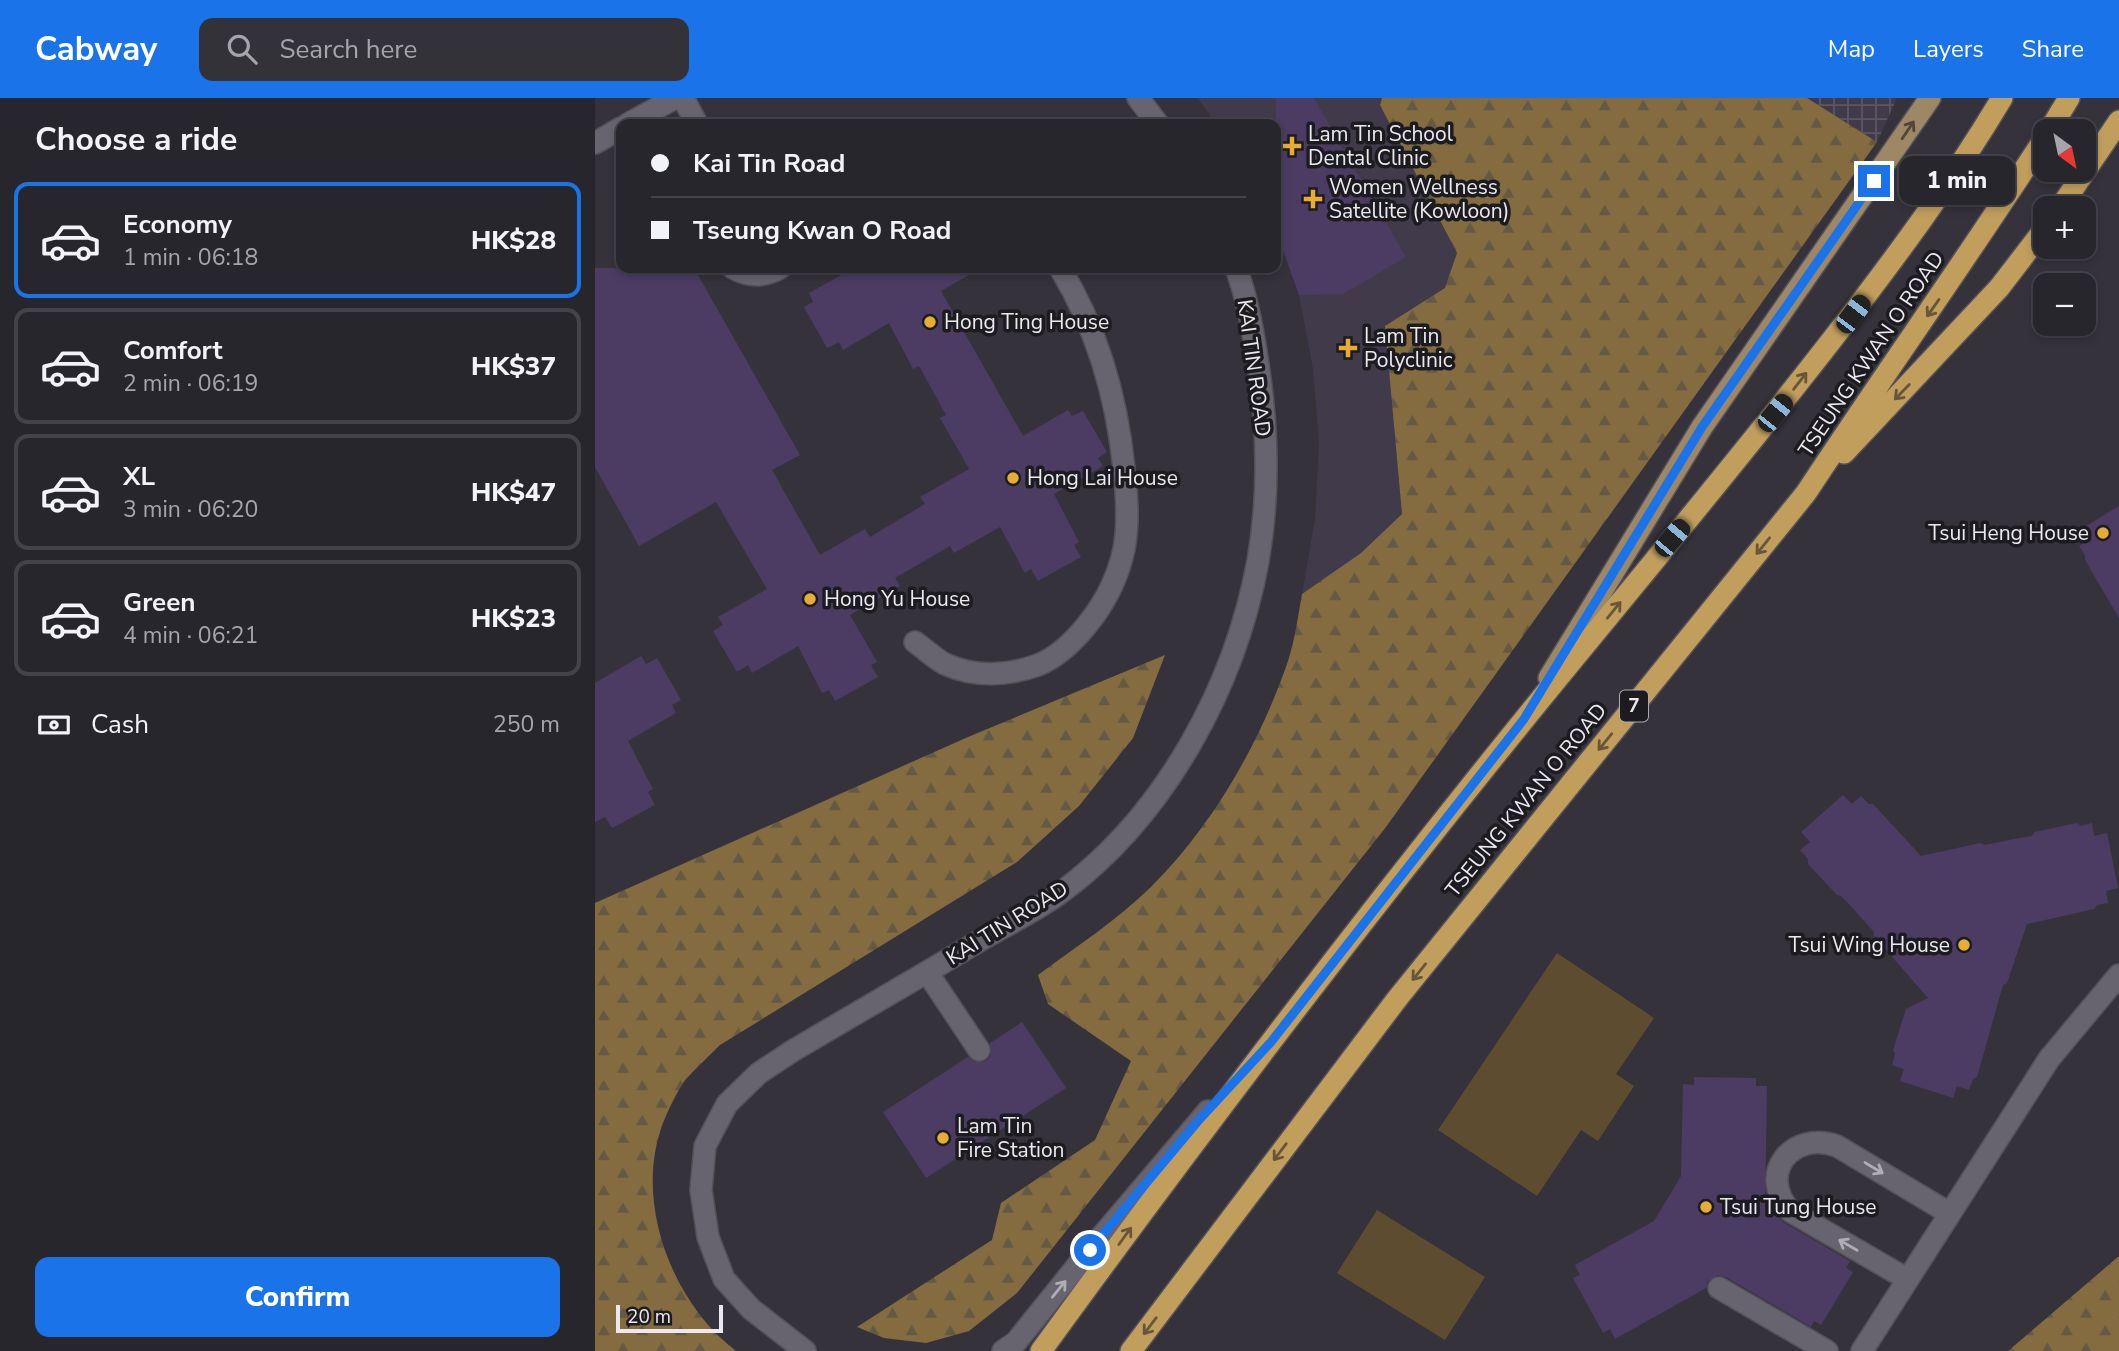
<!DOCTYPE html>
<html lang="en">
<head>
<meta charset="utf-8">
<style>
  :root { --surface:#28262d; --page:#343239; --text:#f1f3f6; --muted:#a5a5aa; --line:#444349; --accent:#1a73e8 }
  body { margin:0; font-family:"Nunito Sans",sans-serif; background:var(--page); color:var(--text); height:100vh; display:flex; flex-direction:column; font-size:26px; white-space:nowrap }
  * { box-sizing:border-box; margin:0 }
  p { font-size:23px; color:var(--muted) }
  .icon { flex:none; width:38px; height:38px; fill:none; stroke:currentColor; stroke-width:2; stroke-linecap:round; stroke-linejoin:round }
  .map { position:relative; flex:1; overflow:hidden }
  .details { display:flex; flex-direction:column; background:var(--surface); width:595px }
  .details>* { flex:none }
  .hud { position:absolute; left:21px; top:21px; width:665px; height:154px; border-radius:14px; box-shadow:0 4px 10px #0003,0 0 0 2px var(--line); display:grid; align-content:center; height:154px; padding:0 35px; background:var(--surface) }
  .needle { width:46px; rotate:147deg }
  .controls { position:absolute; left:1438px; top:21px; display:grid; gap:14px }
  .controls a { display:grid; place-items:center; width:63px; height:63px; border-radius:14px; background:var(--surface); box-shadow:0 4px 10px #0003,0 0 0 2px var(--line); font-size:35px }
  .scale { position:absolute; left:21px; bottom:18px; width:107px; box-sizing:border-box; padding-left:7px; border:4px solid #ebe8ef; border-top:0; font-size:19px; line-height:24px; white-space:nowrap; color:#ebe8ef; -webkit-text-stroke:5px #1c1b1f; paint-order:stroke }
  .end { position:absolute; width:32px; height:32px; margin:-16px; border:9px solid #1a73e8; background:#fff; box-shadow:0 0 0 4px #fff }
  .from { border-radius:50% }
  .bubble { position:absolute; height:49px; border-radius:14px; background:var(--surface); box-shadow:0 4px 10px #0003,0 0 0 2px var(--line); font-size:23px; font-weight:800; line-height:49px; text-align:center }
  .car { position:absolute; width:21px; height:42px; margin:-21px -10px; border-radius:9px; box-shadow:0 0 5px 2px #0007; background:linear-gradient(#222 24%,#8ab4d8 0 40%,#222 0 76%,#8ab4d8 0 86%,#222 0) }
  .hud b { display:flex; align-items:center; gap:24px; height:66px; font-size:26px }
  .hud b+b { border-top:2px solid var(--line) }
  .hud i { width:18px; height:18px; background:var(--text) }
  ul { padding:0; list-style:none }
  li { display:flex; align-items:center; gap:21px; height:116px; margin:0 14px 10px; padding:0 21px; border:4px solid var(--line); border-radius:14px }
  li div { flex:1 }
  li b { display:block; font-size:26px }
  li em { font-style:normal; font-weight:800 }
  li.on { border-color:var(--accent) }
  li>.icon { width:63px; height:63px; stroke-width:1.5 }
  h2 { padding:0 35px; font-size:32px; line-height:84px }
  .pay { display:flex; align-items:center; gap:18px; height:77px; padding:0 35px; font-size:26px }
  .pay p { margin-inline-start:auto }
  .button { display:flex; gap:14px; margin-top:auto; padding:14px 35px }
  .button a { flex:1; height:80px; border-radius:14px; background:var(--accent); color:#fff; font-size:28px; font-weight:800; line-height:80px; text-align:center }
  header { display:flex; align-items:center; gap:42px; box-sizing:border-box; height:98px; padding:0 35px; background:var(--accent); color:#fff }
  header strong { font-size:33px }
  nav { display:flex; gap:38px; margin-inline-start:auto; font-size:24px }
  .search { width:490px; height:63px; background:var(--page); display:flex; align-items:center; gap:18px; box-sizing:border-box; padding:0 24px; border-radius:14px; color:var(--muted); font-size:26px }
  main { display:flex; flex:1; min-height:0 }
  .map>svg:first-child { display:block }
</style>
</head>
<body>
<header>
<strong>Cabway</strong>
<div class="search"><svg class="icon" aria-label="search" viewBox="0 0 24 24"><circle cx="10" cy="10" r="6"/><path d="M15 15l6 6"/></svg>Search here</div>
<nav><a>Map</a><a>Layers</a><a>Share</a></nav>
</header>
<main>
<section class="details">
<h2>Choose a ride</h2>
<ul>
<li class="on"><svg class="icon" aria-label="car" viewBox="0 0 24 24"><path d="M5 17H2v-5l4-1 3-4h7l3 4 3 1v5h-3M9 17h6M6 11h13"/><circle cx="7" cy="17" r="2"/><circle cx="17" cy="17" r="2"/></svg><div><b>Economy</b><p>1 min · 06:18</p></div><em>HK$28</em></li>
<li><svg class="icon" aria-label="car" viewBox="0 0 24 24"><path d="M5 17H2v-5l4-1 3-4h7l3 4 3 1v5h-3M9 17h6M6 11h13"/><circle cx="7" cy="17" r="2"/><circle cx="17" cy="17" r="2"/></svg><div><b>Comfort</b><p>2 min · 06:19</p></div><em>HK$37</em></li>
<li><svg class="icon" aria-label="car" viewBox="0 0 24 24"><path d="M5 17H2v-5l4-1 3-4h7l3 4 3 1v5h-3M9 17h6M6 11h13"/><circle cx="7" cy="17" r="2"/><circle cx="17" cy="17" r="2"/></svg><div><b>XL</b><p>3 min · 06:20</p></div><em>HK$47</em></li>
<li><svg class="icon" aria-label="car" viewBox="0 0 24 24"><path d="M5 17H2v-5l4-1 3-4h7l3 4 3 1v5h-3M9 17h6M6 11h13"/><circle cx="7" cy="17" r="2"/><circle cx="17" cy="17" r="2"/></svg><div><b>Green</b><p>4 min · 06:21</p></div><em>HK$23</em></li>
</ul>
<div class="pay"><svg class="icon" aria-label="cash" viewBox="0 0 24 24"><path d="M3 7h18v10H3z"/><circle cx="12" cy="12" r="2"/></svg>Cash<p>250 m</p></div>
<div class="button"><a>Confirm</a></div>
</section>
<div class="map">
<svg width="1524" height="1253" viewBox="0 0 1524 1253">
  <defs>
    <pattern id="industrial-grid" width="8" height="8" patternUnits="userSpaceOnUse" patternTransform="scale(1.75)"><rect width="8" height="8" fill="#403a4a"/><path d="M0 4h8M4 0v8" fill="none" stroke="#5c5664"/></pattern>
    <pattern id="forest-firs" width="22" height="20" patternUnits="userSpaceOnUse" patternTransform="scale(1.75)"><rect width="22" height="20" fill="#846c40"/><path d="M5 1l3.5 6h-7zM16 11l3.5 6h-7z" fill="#655944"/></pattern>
  </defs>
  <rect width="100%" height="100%" fill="#36323c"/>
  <!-- built -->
  <path fill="#403a4a" d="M603 0H787L785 7 862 155 851 190 790 228 807 416 766 455 707 496 720 421 724 346 718 271 704 197 681 132V26H621Z"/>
  <!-- industrial -->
  <path fill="url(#industrial-grid)" d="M1212 0H1302L1282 44Z"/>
  <!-- forest -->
  <path fill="url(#forest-firs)" d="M787 0H1212L1282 44 791 729 422 1195 374 1233 331 1245 289 1240 262 1229 397 1142 406 1105 500 1042 536 963 453 906 443 877C481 849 522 822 556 789 618 727 665 645 693 563 700 542 703 518 707 496L766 455 807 416 790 228 850 190 862 155 785 7Z
    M570 557 538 640 484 708 422 764 125 947C114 958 102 969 91 981 83 991 69 1020 65 1034 41 1110 79 1206 141 1253H0V805L373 639Z
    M1524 1158V1253H1413Z"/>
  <!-- pitch -->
  <path fill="#5d4c2f" d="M962 855 1059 920 1021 976 1039 988 1003 1043 986 1032 942 1098 843 1032Z
    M782 1112 890 1179 850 1242 742 1175Z"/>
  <!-- building -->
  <path fill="#4c3c64" d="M681 0H719L811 159 748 196 704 197 681 132Z
    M0 170H99L205 357 177 372 225 457 270 431 275 439 330 406 325 399 374 371 345 320 351 317 324 268 318 271 294 225 248 252 244 244 232 250 209 209 218 204 214 195 259 170H386L346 193 428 338 473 312 477 318 488 313 512 354 503 360 508 368 459 396 484 444 479 447 486 459 443 483 436 471 430 475 405 429 359 455 355 448 300 480 305 488 255 517 282 564 276 567 283 579 240 603 234 592 227 595 203 548 157 575 153 567 142 574 118 533 128 527 123 519 172 491 121 404 44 448 0 369Z
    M1524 408V520L1490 462V457L1484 448 1495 441 1488 430Z
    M46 558 51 566 62 560 86 602 77 607 81 615 33 643 58 691 53 694 60 707 17 730 10 719 0 724V585Z
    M1248 697 1257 706 1266 698 1274 706H1278L1326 758 1385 745 1390 747 1419 741 1437 738 1440 734 1482 725 1486 728 1497 725 1499 738 1512 735 1523 790 1511 793 1513 805 1502 807 1499 811 1432 826 1412 885 1408 887 1382 979 1378 981 1374 992 1362 988 1358 1000 1305 983 1309 971 1297 967 1300 956 1298 952 1311 911 1333 900 1279 838V834L1254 806 1246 798 1242 797 1213 766V761L1205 752 1215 744 1206 734Z
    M427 924 471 990 331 1080 288 1014 373 959 379 964 391 963 396 957 395 945Z
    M1099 979 1161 980V988H1172L1170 1109 1181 1115 1188 1124 1255 1163 1251 1170 1258 1174 1226 1227 1219 1223 1216 1229 1131 1179 1123 1177 1113 1183 1111 1190 1020 1241 1015 1231 1008 1235 978 1180 985 1177 980 1167 1059 1123 1076 1095 1086 1078 1088 986 1099 987Z"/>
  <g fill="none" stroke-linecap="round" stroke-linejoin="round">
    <defs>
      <path id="minor" d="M88 0 102 26
        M543 0 563 26
        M33 26 80 0
        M0 45 26 30
        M138 170C154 179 169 179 185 170
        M320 544C330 551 340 561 350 566 381 580 412 578 443 567 463 559 479 543 492 527 510 505 523 479 529 451 534 425 532 398 529 371 522 300 502 231 465 170
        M332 874 384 952
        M1312 1181 1195 1113C1162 1075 1197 1032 1242 1048L1354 1115
        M1124 1190 1232 1253
        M210 1253 156 1211 129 1181 113 1139 106 1092 110 1048 132 1006 164 975 199 952C262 915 324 879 386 842 413 826 443 812 468 793 571 716 640 588 663 463 674 400 673 335 664 273 659 239 653 202 641 170
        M408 1253 421 1244 495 1152 613 1013
        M1267 1253 1454 961 1524 877"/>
      <path id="major" d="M954 580 1107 329 1335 0"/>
      <path id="highway" d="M1454 33 1474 0
        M1465 110 1524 23
        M1249 355 1404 190 1451 129
        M446 1253C611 1026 781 803 958 586 1054 469 1151 353 1243 234 1301 159 1358 82 1407 0
        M536 1253 802 901 1211 395C1290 275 1373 159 1451 38"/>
    </defs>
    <!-- minor casing -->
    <use href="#minor" stroke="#535058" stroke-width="24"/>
    <!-- major casing -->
    <use href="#major" stroke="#535058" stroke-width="24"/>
    <!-- highway casing -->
    <use href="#highway" stroke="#535058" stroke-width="24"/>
    <!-- minor -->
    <use href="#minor" stroke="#68646f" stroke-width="21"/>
    <!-- major -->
    <use href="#major" stroke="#9e8764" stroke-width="21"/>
    <!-- highway -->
    <use href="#highway" stroke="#c29e5d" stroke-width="21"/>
  </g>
  <!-- one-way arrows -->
  <defs><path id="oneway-shaft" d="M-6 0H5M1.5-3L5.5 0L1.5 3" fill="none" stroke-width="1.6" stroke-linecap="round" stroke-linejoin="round" transform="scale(1.75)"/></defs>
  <use stroke="#50463b" href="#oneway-shaft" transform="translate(1313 32) rotate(-56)"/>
  <g stroke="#67563b">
    <use href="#oneway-shaft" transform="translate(1338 210) rotate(125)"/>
    <use href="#oneway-shaft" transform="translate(1205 283) rotate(-52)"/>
    <use href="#oneway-shaft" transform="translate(1307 294) rotate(134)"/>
    <use href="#oneway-shaft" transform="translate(1168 448) rotate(129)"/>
    <use href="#oneway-shaft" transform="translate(1019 512) rotate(-51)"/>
    <use href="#oneway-shaft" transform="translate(1010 644) rotate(129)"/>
    <use href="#oneway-shaft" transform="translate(824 874) rotate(129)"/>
    <use href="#oneway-shaft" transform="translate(685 1054) rotate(127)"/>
    <use href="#oneway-shaft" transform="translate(530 1138) rotate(-54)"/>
    <use href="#oneway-shaft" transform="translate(555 1228) rotate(127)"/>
  </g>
  <g stroke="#b0adb5">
    <use href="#oneway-shaft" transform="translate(1279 1070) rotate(31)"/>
    <use href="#oneway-shaft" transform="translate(1253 1147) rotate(-150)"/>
    <use href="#oneway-shaft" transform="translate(464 1191) rotate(-51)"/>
  </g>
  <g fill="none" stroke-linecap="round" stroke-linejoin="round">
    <!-- route -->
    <path stroke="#1a73e8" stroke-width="9" d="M495 1152 603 1023 676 944 929 621 1107 329 1279 83"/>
  </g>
  <!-- markers -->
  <g fill="#e6ac36" stroke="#1c1b1f" stroke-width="2.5">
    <path d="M693.5 37.5h7v7h7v7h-7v7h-7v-7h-7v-7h7z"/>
    <path d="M714.5 90.5h7v7h7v7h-7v7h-7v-7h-7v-7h7z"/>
    <circle cx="335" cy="224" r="7"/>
    <path d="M749.5 239.5h7v7h7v7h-7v7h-7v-7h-7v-7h7z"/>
    <circle cx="418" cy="380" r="7"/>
    <circle cx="1508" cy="435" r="7"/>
    <circle cx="215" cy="501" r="7"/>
    <circle cx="1369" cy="847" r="7"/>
    <circle cx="348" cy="1040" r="7"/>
    <circle cx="1111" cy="1109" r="7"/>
  </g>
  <g text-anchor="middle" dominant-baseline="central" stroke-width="7" stroke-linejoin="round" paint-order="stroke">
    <!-- shield labels -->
    <rect fill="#1c1b1f" stroke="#adaab1" stroke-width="2" x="1025" y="592.5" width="28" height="31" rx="5"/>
    <g font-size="19" font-weight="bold" fill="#ebe8ef">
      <text x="1039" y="608">7</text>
    </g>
    <!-- poi labels -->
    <g font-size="21" fill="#ebe8ef" stroke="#1c1b1f" text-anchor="start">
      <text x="713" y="36">Lam Tin School<tspan x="713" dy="24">Dental Clinic</tspan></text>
      <text x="734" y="89">Women Wellness<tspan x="734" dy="24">Satellite (Kowloon)</tspan></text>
      <text x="349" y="224">Hong Ting House</text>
      <text x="769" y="238">Lam Tin<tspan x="769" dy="24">Polyclinic</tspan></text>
      <text x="432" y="380">Hong Lai House</text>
      <text x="1494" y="435" text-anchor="end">Tsui Heng House</text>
      <text x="229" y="501">Hong Yu House</text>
      <text x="1355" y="847" text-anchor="end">Tsui Wing House</text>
      <text x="362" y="1028">Lam Tin<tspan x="362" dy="24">Fire Station</tspan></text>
      <text x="1125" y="1109">Tsui Tung House</text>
    </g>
    <!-- street labels -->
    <g font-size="21" fill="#ebe8ef" stroke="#1c1b1f">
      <text transform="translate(1276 256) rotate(-56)">TSEUNG KWAN O ROAD</text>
      <text transform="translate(659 270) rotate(82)">KAI TIN ROAD</text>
      <text transform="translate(931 702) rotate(-51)">TSEUNG KWAN O ROAD</text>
      <text transform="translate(412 825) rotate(-32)">KAI TIN ROAD</text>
    </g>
  </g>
</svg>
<div class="controls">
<a><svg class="needle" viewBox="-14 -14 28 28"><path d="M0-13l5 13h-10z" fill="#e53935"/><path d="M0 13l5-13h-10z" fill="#a5a5aa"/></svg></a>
<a>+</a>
<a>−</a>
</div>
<div class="scale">20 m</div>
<i class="end from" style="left:495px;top:1152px"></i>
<i class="end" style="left:1279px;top:83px"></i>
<div class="bubble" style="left:1304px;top:58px;width:116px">1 min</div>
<i class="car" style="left:1258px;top:216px;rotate:37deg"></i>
<i class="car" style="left:1180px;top:315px;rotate:39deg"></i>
<i class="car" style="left:1077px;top:440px;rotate:40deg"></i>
<div class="hud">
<b><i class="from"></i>Kai Tin Road</b>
<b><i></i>Tseung Kwan O Road</b>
</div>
</div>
</main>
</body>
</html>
